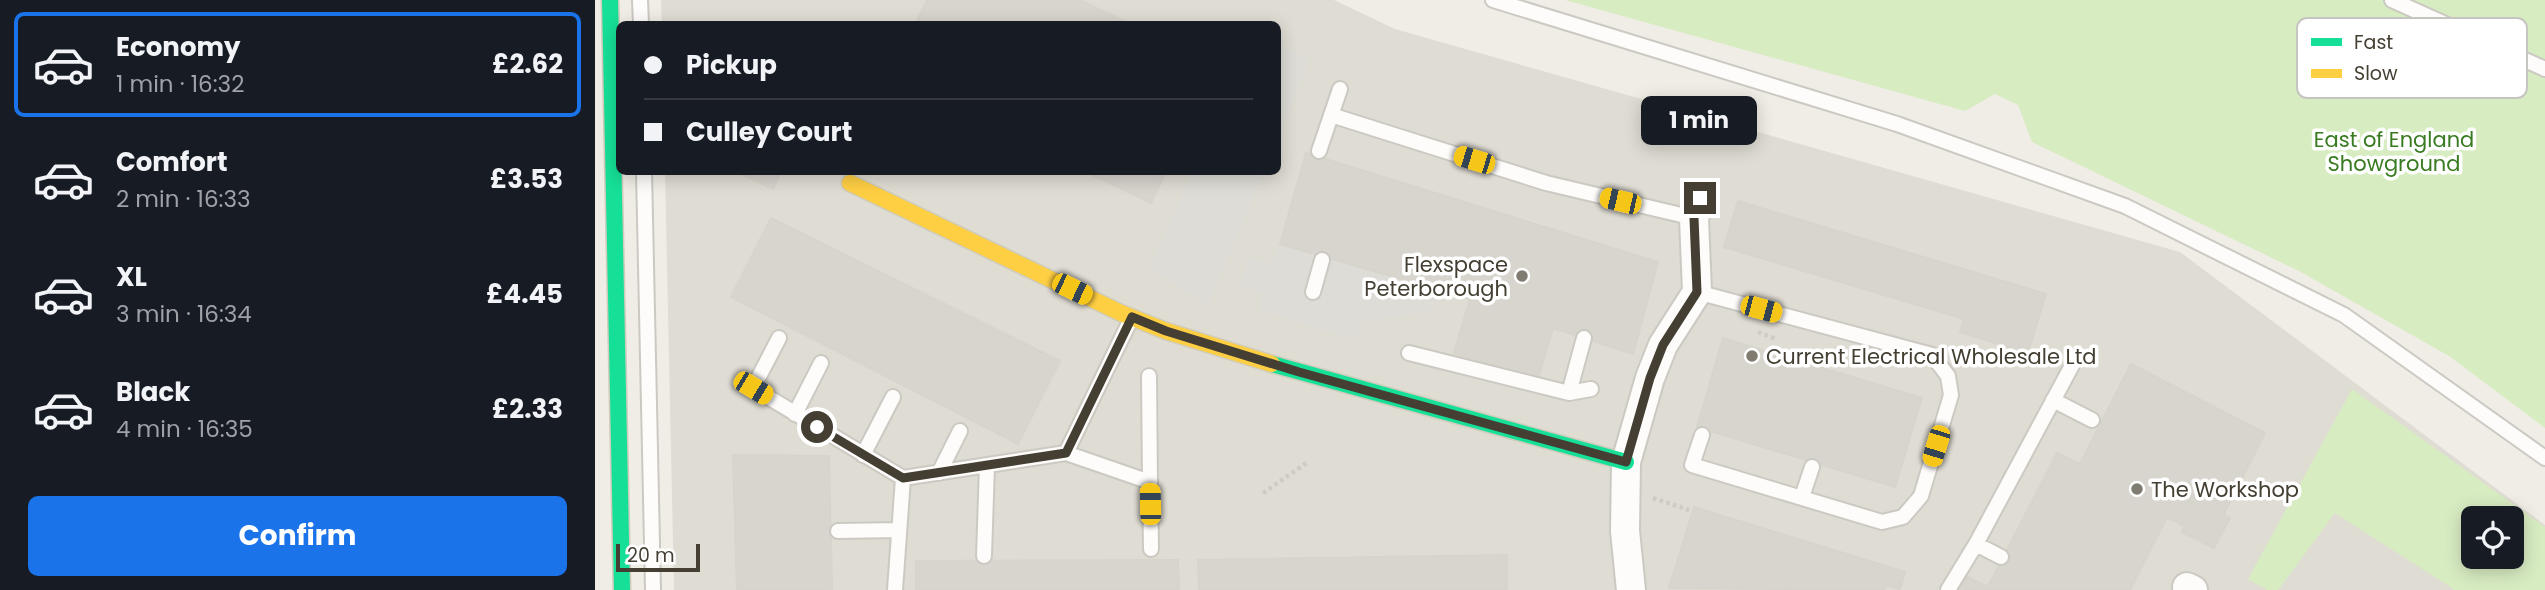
<!DOCTYPE html>
<html lang="en">
<head>
<meta charset="utf-8">
<style>
  :root { --surface:#171b24; --page:#20242c; --text:#f1f3f6; --muted:#9ea1a6; --line:#363941; --accent:#1a73e8 }
  body { margin:0; font-family:Poppins,sans-serif; background:var(--page); color:var(--text); height:100vh; display:flex; flex-direction:column; font-size:26px; white-space:nowrap }
  * { box-sizing:border-box; margin:0 }
  p { font-size:23px; color:var(--muted) }
  .icon { flex:none; width:38px; height:38px; fill:none; stroke:currentColor; stroke-width:2; stroke-linecap:round; stroke-linejoin:round }
  .map { position:relative; flex:1; overflow:hidden }
  .details { display:flex; flex-direction:column; background:var(--surface); width:595px }
  .details>* { flex:none }
  .top-card { position:absolute; left:21px; top:21px; width:665px; height:154px; border-radius:10px; box-shadow:0 4px 18px #0003; display:grid; align-content:center; height:154px; padding:0 28px; background:var(--surface) }
  .fabs { position:absolute; left:1866px; top:506px; display:grid; gap:14px }
  .fabs a { display:grid; place-items:center; width:63px; height:63px; border-radius:10px; background:var(--surface); box-shadow:0 4px 18px #0003; font-size:35px }
  .scale { position:absolute; left:21px; bottom:18px; width:84px; box-sizing:border-box; padding-left:7px; border:4px solid #443f32; border-top:0; font-size:19px; line-height:24px; white-space:nowrap; color:#443f32; -webkit-text-stroke:5px #fff; paint-order:stroke }
  .end { position:absolute; width:32px; height:32px; margin:-16px; border:9px solid #443f32; background:#fff; box-shadow:0 0 0 4px #fff }
  .from { border-radius:50% }
  .bubble { position:absolute; height:49px; border-radius:10px; background:var(--surface); box-shadow:0 4px 18px #0003; font-size:23px; font-weight:700; line-height:49px; text-align:center }
  .car { position:absolute; width:21px; height:42px; margin:-21px -10px; border-radius:9px; box-shadow:0 0 5px 2px #0007; background:linear-gradient(#f5c518 24%,#345 0 40%,#f5c518 0 76%,#345 0 86%,#f5c518 0) }
  .top-card b { display:flex; align-items:center; gap:24px; height:66px; font-size:26px }
  .top-card b+b { border-top:2px solid var(--line) }
  .top-card i { width:18px; height:18px; background:var(--text) }
  ul { padding:12px 0 0; list-style:none }
  li { display:flex; align-items:center; gap:21px; height:105px; margin:0 14px 10px; padding:0 14px; border:4px solid transparent; border-radius:10px }
  li div { flex:1 }
  li b { display:block; font-size:26px }
  li em { font-style:normal; font-weight:700 }
  li.current { border-color:var(--accent) }
  li>.icon { width:63px; height:63px; stroke-width:1.5 }
  .button { display:flex; gap:14px; margin-top:auto; padding:14px 28px }
  .button a { flex:1; height:80px; border-radius:10px; background:var(--accent); color:#fff; font-size:28px; font-weight:700; line-height:80px; text-align:center }
  main { display:flex; flex:1; min-height:0 }
  .map>svg:first-child { display:block }
</style>
</head>
<body>
<main>
<section class="details">
<ul>
<li class="current"><svg class="icon" aria-label="car" viewBox="0 0 24 24"><path d="M5 17H2v-5l4-1 3-4h7l3 4 3 1v5h-3M9 17h6M6 11h13"/><circle cx="7" cy="17" r="2"/><circle cx="17" cy="17" r="2"/></svg><div><b>Economy</b><p>1 min · 16:32</p></div><em>£2.62</em></li>
<li><svg class="icon" aria-label="car" viewBox="0 0 24 24"><path d="M5 17H2v-5l4-1 3-4h7l3 4 3 1v5h-3M9 17h6M6 11h13"/><circle cx="7" cy="17" r="2"/><circle cx="17" cy="17" r="2"/></svg><div><b>Comfort</b><p>2 min · 16:33</p></div><em>£3.53</em></li>
<li><svg class="icon" aria-label="car" viewBox="0 0 24 24"><path d="M5 17H2v-5l4-1 3-4h7l3 4 3 1v5h-3M9 17h6M6 11h13"/><circle cx="7" cy="17" r="2"/><circle cx="17" cy="17" r="2"/></svg><div><b>XL</b><p>3 min · 16:34</p></div><em>£4.45</em></li>
<li><svg class="icon" aria-label="car" viewBox="0 0 24 24"><path d="M5 17H2v-5l4-1 3-4h7l3 4 3 1v5h-3M9 17h6M6 11h13"/><circle cx="7" cy="17" r="2"/><circle cx="17" cy="17" r="2"/></svg><div><b>Black</b><p>4 min · 16:35</p></div><em>£2.33</em></li>
</ul>
<div class="button"><a>Confirm</a></div>
</section>
<div class="map">
<svg width="1950" height="590" viewBox="0 0 1950 590">
  <rect width="100%" height="100%" fill="#efede5"/>
  <!-- industrial -->
  <path fill="#dfdcd3" fill-rule="evenodd" d="M66 0H739L800 29 1585 252 1950 525V590H79L70 172H682V24H67ZM1878 518H1916V556H1878Z"/>
  <!-- green -->
  <path fill="#d8ecc2" fill-rule="evenodd" d="M970 0H1950V428L1854 356 1704 271 1437 142 1423 105 1400 94 1370 111Z
    M1757 389 1950 527V590H1860L1740 513 1683 590H1672L1653 579ZM1878 518H1916V556H1878Z"/>
  <!-- parking -->
  <path fill="#dedcd6" d="M683 42 715 60 683 139Z
    M597 172H669L613 305 554 269Z
    M685 244 845 291 837 312 768 321 760 340 664 309 667 293 644 285 655 257 676 264Z"/>
  <!-- building -->
  <path fill="#d8d5ce" stroke="#d7d4cb" stroke-width="2" d="M332 0H485L535 24H320Z
    M711 153 1063 262 1038 354 958 328 943 378 859 353 875 299 685 244Z
    M142 172H186L178 189Z
    M491 172H571L556 203Z
    M1143 201 1451 294 1433 353 1365 332 1369 319 1129 247Z
    M176 218 465 361 423 444 136 297Z
    M1128 338 1327 398 1300 487 1102 427Z
    M1536 364 1670 433 1629 514 1635 518 1619 548 1587 532 1590 526 1572 517 1535 590H1364L1371 576 1393 587 1462 453 1485 464Z
    M138 455 234 456 237 590H142Z
    M1099 507 1310 572 1305 589 1291 585 1289 590 1074 588Z
    M912 555V590H604L603 560Z
    M583 560 584 590H321V561Z"/>
  <g fill="none" stroke-linecap="round" stroke-linejoin="round">
    <defs>
      <path id="lane" d="M45 0 46 24
        M898 0 1302 124 1530 206 1749 315 1950 458
        M1797 0 1950 69
        M736 115 951 183 1099 218
        M724 151 745 89
        M49 172 58 590
        M718 292 727 260
        M1102 292 1337 355 1353 376 1356 395 1326 496 1308 517 1287 522 1097 465 1107 435
        M184 338 158 388 308 478 471 453 536 319
        M814 353 974 393 989 338
        M974 393 996 389
        M1458 400 1497 420
        M200 414 226 363
        M471 453 555 482 554 376
        M268 455 298 397
        M344 473 365 431
        M555 482 556 549
        M1207 497 1217 467
        M243 531 304 530
        M1381 544 1406 557
        M389 556 392 465
        M300 590 308 478
        M1353 590 1381 544 1481 358"/>
      <path id="street" d="M1592 587 1598 590
        M1036 590 1030 531 1031 462 1055 378 1068 345 1102 292 1099 218 1106 198"/>
      <path id="fast" d="M15 0 27 590
        M677 364 1031 462"/>
      <path id="slow" d="M255 183 526 313 571 331 677 364"/>
    </defs>
    <!-- lane casing -->
    <use href="#lane" stroke="#cbc9c1" stroke-width="18"/>
    <!-- street casing -->
    <use href="#street" stroke="#cbc9c1" stroke-width="32"/>
    <!-- fast casing -->
    <use href="#fast" stroke="#cfccbb" stroke-width="19"/>
    <!-- slow casing -->
    <use href="#slow" stroke="#cfccbb" stroke-width="19"/>
    <!-- path -->
    <path stroke="#cdcbc5" stroke-width="4.5" stroke-dasharray="3.5 3.5" stroke-linecap="butt" d="M1163 332 1181 339
      M668 493 713 462
      M1058 498 1094 510"/>
    <!-- lane -->
    <use href="#lane" stroke="#fdfcfb" stroke-width="14"/>
    <!-- street -->
    <use href="#street" stroke="#fdfcfb" stroke-width="28"/>
    <!-- fast -->
    <use href="#fast" stroke="#16e098" stroke-width="16"/>
    <!-- slow -->
    <use href="#slow" stroke="#ffcf43" stroke-width="16"/>
  </g>
  <g fill="none" stroke-linecap="round" stroke-linejoin="round">
    <!-- route -->
    <path stroke="#443f32" stroke-width="9" d="M222 427 308 478 471 453 537 317 571 331 704 372 1031 462 1055 378 1068 345 1102 292 1099 218 1105 198"/>
  </g>
  <!-- markers -->
  <g fill="#807c71" stroke="#fff" stroke-width="2.5">
    <circle cx="927" cy="276" r="7"/>
    <circle cx="1157" cy="356" r="7"/>
    <circle cx="1542" cy="489" r="7"/>
  </g>
  <g text-anchor="middle" dominant-baseline="central" stroke-width="7" stroke-linejoin="round" paint-order="stroke">
    <!-- park labels -->
    <g font-size="21" fill="#397b20" stroke="#fff">
      <text x="1799" y="139">East of England<tspan x="1799" dy="24">Showground</tspan></text>
    </g>
    <!-- poi labels -->
    <g font-size="21" fill="#443f32" stroke="#fff" text-anchor="start">
      <text x="913" y="264" text-anchor="end">Flexspace<tspan x="913" dy="24">Peterborough</tspan></text>
      <text x="1171" y="356">Current Electrical Wholesale Ltd</text>
      <text x="1556" y="489">The Workshop</text>
    </g>
  </g>
  <!-- legend -->
  <rect x="1702" y="18" width="230" height="80" rx="10" fill="#fff" stroke="#c7c5c2" stroke-width="2"/>
  <rect x="1716" y="38" width="31" height="8" fill="#16e098"/>
  <rect x="1716" y="69" width="31" height="9" fill="#ffcf43"/>
  <g font-size="19" fill="#443f32">
    <text x="1759" y="49">Fast</text>
    <text x="1759" y="80">Slow</text>
  </g>
</svg>
<div class="fabs">
<a><svg class="icon" aria-label="locate" viewBox="0 0 24 24"><circle cx="12" cy="12" r="6"/><path d="M12 2v4M12 18v4M2 12h4M18 12h4"/></svg></a>
</div>
<div class="scale">20 m</div>
<i class="end from" style="left:222px;top:427px"></i>
<i class="end" style="left:1105px;top:198px"></i>
<div class="bubble" style="left:1046px;top:96px;width:116px">1 min</div>
<i class="car" style="left:879px;top:160px;rotate:287deg"></i>
<i class="car" style="left:1025px;top:201px;rotate:283deg"></i>
<i class="car" style="left:477px;top:289px;rotate:116deg"></i>
<i class="car" style="left:1166px;top:309px;rotate:105deg"></i>
<i class="car" style="left:158px;top:388px;rotate:121deg"></i>
<i class="car" style="left:1341px;top:446px;rotate:197deg"></i>
<i class="car" style="left:555px;top:504px;rotate:359deg"></i>
<div class="top-card">
<b><i class="from"></i>Pickup</b>
<b><i></i>Culley Court</b>
</div>
</div>
</main>
</body>
</html>
